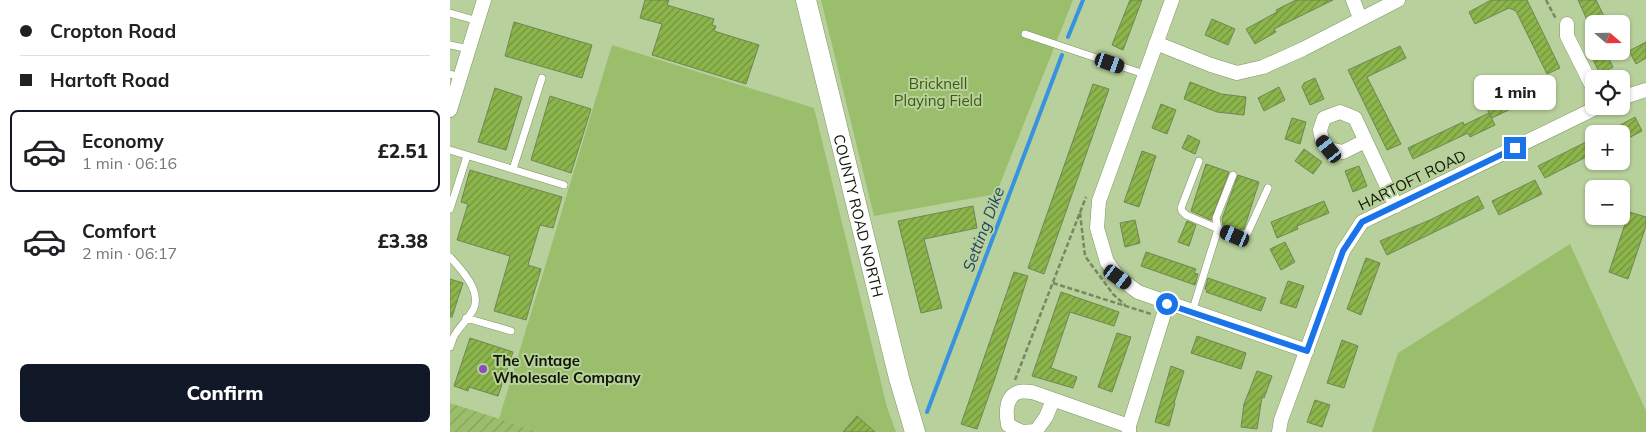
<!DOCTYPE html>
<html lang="en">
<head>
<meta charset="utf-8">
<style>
  :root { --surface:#fff; --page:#f6f6f6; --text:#202124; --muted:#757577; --line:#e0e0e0; --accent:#111827 }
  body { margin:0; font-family:Mulish,sans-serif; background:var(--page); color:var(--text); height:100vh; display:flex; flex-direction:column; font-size:19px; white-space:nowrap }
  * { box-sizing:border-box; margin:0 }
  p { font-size:16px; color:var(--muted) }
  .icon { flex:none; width:28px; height:28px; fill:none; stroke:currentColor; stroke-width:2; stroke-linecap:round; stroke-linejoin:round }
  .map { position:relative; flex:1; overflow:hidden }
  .panel { display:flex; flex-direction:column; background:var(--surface); width:450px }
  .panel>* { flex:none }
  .top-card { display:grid; align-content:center; height:110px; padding:0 20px; background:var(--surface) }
  .needle { width:32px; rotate:110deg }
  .buttons { position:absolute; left:1135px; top:15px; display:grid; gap:10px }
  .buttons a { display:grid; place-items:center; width:45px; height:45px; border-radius:8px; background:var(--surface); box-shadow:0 1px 4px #0004; font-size:25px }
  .end { position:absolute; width:22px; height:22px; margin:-11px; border:6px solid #1a73e8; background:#fff; box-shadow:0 0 0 2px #fff }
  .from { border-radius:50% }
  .bubble { position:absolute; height:35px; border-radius:8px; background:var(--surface); box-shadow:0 1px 4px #0004; font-size:16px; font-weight:800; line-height:35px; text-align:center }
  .car { position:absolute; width:15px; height:30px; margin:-15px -8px; border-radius:6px; box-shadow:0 0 4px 1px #0007; background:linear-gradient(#222 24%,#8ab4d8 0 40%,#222 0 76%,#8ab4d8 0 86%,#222 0) }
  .top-card b { display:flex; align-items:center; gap:18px; height:48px; font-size:19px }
  .top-card b+b { border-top:1px solid var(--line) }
  .top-card i { width:12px; height:12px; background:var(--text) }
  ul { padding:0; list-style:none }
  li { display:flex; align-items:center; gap:15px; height:82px; margin:0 10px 8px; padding:0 10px; border:2px solid transparent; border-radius:8px }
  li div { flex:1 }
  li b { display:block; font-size:19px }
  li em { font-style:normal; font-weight:800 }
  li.selected { border-color:var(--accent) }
  li>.icon { width:45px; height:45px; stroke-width:1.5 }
  .action { display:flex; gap:10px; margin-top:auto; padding:10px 20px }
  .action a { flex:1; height:58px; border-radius:8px; background:var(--accent); color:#fff; font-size:20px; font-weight:800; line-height:58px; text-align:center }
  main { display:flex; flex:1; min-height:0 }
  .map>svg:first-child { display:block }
</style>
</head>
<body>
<main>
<section class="panel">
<div class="top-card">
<b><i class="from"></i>Cropton Road</b>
<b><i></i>Hartoft Road</b>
</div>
<ul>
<li class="selected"><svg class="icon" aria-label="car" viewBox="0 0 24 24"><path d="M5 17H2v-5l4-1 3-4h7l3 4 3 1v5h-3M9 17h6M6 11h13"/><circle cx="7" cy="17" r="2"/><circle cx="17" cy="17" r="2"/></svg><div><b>Economy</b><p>1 min · 06:16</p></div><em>£2.51</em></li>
<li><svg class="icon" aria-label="car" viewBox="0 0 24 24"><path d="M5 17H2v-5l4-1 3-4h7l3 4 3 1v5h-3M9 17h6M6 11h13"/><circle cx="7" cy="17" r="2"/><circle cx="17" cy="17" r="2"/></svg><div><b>Comfort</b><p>2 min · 06:17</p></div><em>£3.38</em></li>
</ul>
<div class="action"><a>Confirm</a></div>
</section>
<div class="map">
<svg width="1196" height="432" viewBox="0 0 1196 432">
  <defs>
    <pattern id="garden-furrows" width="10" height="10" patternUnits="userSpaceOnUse" patternTransform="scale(1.25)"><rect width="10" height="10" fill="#9bbe6c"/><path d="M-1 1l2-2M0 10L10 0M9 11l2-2" fill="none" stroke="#84a35c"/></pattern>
    <pattern id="building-hatch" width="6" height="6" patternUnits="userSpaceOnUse" patternTransform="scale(1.25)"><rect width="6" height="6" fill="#8cb64b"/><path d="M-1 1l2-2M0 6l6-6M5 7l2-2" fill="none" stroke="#71933c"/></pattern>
  </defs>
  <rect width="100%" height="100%" fill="#b8d09b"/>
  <!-- green -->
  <path fill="#9bbe6c" d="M371 0H623L546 194 424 216Z
    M162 45 364 108 437 407 446 432H90L49 419Z
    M1120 244 1196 411V432H922L948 353Z"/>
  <!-- garden -->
  <path fill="url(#garden-furrows)" d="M0 403 90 432H0Z"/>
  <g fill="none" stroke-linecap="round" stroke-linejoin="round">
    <!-- stream -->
    <path stroke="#3793e0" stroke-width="4" d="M618 37 633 0
      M477 412 612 55"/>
  </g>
  <!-- building -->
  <path fill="url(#building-hatch)" stroke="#708654" d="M195 0H219L217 5 264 19 262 25 266 26 264 31 309 45 296 84 202 55 212 24 190 18Z
    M680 0H692L673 50 662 45Z
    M846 0H883L824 29 826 32 805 44 796 29 827 12 826 10Z
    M1041 0H1077L1110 68 1097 74 1066 11 1059 8 1025 24 1019 12Z
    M1128 0H1146L1158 24H1139Z
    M762 19 785 29 778 45 755 35Z
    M64 22 142 45 132 78 55 56Z
    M1196 42V58L1186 64 1179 51Z
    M950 46 956 58 917 77 951 144 937 150 898 70Z
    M1139 51H1155L1163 67 1150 74Z
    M865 78 874 99 860 105 852 87 854 83Z
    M1095 80 1100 90 1042 118 1037 109Z
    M740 82 771 94 796 97 794 115 767 112 734 99Z
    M643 84 659 89 594 274 578 268Z
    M829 87 835 100 814 111 808 98Z
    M45 88 72 97 56 150 28 142Z
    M100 96 141 109 121 173 81 160Z
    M711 104 726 110 717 134 702 128Z
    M1039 113 1045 125 1020 137 1018 133 963 159 958 148 1013 122 1014 125Z
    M1185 117 1192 131 1171 142V134H1154Z
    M842 118 856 122 850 144 835 139Z
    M738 135 750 141 745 154 732 148Z
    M1144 138V153L1095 178 1088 166Z
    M854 149 872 162 863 174 845 161Z
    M692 151 706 156 689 207 674 202Z
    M756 164 779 172 761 220 741 211Z
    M909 166 917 186 903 192 895 171Z
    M20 170 112 197 103 228 90 225 78 265 91 269 76 320 44 311 60 256 7 240 18 204 11 202Z
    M788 175 809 182 794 229 786 231 773 225 772 219Z
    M1085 180 1092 194 1049 215 1042 201Z
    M1028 196 1034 208 937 255 930 241 980 220Z
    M874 201 879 213 847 226 848 229 827 238 821 222Z
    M523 206 527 228 474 239 492 308 471 313 448 221Z
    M1179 212 1196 217V226L1178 279 1159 272Z
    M685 220 690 243 675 247 670 223Z
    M737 221 746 225 739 246 728 242Z
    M835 242 845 262 831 270 820 249Z
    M696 252 746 269 744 273 748 274 745 285 691 266Z
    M916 258 930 263 911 315 897 309Z
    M564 272 578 276 545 378 527 429 511 424Z
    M758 278 816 298 811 311 756 292 757 290 755 289Z
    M0 279 13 283 2 317H0Z
    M838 281 854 286 846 308 830 303Z
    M611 292 669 312 664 326 620 312 601 368 627 377 623 388 582 376Z
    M667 333 681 337 662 392 648 387Z
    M747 336 796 353 791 369 741 353Z
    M20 338 63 352 48 396 19 387 18 391 4 386Z
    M892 340 908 346 894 388 877 383Z
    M721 366 734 371 724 403H725L719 426 705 422Z
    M807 371 822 376 814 398 812 397 807 429 791 427 794 404Z
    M865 400 880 405 872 427 857 422Z
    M407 416 425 432H393Z"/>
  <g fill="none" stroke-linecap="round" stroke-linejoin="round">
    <defs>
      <path id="lane" d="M0 13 28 21
        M575 34 694 74
        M0 45 19 49
        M0 74 10 77
        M0 150 114 185
        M749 161 731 208 732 211 736 215 785 236 794 235 798 232 818 188
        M63 169 92 78
        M0 209 17 156
        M0 257C11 269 31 290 24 308 20 317 11 325 6 333 3 337 2 342 0 347
        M742 312 768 229 766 218 783 175
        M16 318 61 331"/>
      <path id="street" d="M722 0 649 201 647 228 657 262 668 277 688 292 857 351
        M903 0 910 18
        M1117 24V36L1144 90
        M706 43 761 65 787 73 813 67 853 49 948 0
        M1171 98 1196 90
        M0 110 34 0
        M915 141 893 152 879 149 872 140 870 130 874 118 890 112 905 118 946 206
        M603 400 596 417 586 431 572 432 558 425C556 414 555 396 569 392 573 391 579 392 582 392L679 426
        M679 432V426L717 304
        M829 432 831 420 893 251 912 222 1150 106"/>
      <g id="secondary">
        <path id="s1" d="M356 0 449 378 465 432"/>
      </g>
    </defs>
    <!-- lane casing -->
    <use href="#lane" stroke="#809664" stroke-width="8"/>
    <!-- street casing -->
    <use href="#street" stroke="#809664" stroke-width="15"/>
    <!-- secondary casing -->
    <use href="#secondary" stroke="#809664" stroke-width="21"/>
    <!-- path -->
    <path stroke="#768860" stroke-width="2.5" stroke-dasharray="5 2.5" stroke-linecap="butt" d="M1096 0 1106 19
      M630 213 635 256 663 294 675 305
      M603 283 701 314
      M565 380 636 197"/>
    <!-- lane -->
    <use href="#lane" stroke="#fff" stroke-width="7"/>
    <!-- street -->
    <use href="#street" stroke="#fff" stroke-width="14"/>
    <!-- secondary -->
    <use href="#secondary" stroke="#fff" stroke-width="20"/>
  </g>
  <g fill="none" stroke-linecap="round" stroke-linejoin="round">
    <!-- route -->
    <path stroke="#1a73e8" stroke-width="6" d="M717 304 857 351 893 251 912 222 1065 148"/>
  </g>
  <!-- markers -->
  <circle fill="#8c4abe" stroke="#b8d09b" stroke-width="2" cx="33" cy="369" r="5"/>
  <g text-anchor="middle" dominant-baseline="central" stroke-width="4" stroke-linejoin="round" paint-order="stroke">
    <!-- park labels -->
    <g font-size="15" fill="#3f5a0e" stroke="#b8d09b">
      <text x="488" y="83">Bricknell<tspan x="488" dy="17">Playing Field</tspan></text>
    </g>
    <!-- street labels -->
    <g font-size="15" fill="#0f1704" stroke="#b8d09b">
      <text transform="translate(962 180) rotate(-26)">HARTOFT ROAD</text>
      <text stroke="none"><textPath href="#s1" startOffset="222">COUNTY ROAD NORTH</textPath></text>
    </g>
    <!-- poi labels -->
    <g font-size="15" font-weight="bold" fill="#0f1704" stroke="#b8d09b" text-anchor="start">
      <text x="43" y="360">The Vintage<tspan x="43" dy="17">Wholesale Company</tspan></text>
    </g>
    <!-- water labels -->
    <g font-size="16" font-style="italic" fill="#214565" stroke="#b8d09b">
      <text transform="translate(533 229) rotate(-69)">Setting Dike</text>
    </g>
  </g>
</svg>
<div class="buttons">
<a><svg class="needle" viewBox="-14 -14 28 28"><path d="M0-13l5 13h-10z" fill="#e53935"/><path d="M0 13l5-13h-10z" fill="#757577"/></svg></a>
<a><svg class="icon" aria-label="locate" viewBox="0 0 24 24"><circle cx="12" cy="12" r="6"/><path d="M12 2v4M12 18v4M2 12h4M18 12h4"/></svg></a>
<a>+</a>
<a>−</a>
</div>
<i class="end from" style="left:717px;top:304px"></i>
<i class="end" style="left:1065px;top:148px"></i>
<div class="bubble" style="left:1024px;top:75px;width:82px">1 min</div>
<i class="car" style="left:660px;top:63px;rotate:109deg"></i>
<i class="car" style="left:879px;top:149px;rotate:321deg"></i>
<i class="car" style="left:785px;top:236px;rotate:293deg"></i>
<i class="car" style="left:668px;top:277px;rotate:126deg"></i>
</div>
</main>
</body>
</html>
